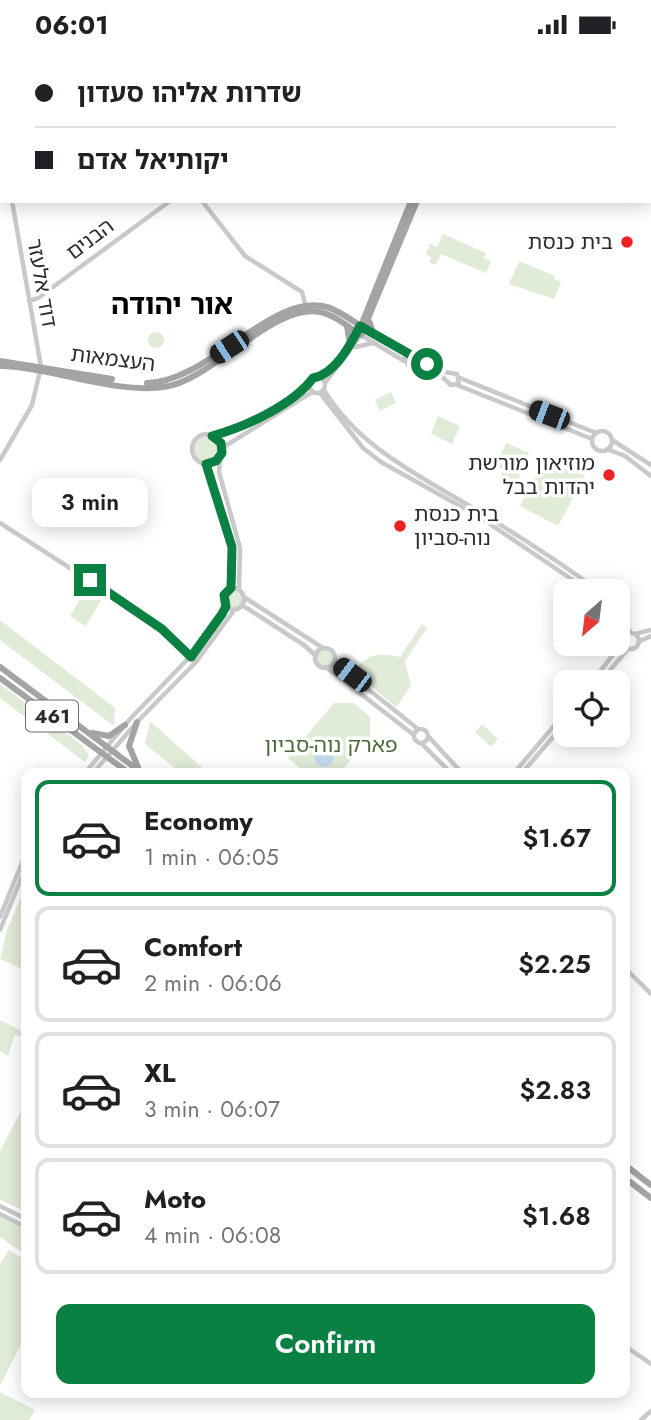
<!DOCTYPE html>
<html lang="en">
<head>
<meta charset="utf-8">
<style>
  :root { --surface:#fff; --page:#f2f2f2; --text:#202124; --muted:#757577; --line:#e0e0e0; --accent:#0b8043 }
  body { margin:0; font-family:Jost,"Noto Sans Hebrew",sans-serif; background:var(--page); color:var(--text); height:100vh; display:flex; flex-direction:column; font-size:26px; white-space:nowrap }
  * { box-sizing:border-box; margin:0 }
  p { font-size:23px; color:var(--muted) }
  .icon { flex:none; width:38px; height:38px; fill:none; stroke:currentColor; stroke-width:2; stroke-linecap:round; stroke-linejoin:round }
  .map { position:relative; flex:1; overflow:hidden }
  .side { position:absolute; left:21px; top:719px; width:609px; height:630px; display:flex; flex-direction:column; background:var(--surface); border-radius:14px; box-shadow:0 4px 18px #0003 }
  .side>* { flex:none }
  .guide { position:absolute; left:0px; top:0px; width:651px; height:154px; box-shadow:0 4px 18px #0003; display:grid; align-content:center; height:154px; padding:0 35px; background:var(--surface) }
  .needle { width:46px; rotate:208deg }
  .tools { position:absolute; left:553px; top:530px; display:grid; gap:14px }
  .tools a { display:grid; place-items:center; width:77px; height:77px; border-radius:14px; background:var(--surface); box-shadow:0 4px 18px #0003; font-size:35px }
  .end { position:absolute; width:32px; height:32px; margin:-16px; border:9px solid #0b8043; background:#fff; box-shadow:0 0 0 4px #fff }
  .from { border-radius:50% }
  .bubble { position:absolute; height:49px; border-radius:14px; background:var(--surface); box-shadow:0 4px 18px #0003; font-size:23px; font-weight:600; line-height:49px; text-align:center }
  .car { position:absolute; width:21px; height:42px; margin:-21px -10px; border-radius:9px; box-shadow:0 0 5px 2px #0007; background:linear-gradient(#222 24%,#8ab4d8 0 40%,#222 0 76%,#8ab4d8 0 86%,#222 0) }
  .guide b { display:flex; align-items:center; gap:24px; height:66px; font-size:26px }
  .guide b+b { border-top:2px solid var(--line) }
  .guide i { width:18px; height:18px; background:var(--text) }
  ul { padding:12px 0 0; list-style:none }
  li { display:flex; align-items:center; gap:21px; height:116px; margin:0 14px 10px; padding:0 21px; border:4px solid var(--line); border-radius:14px }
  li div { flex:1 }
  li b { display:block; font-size:26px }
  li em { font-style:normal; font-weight:600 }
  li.on { border-color:var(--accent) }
  li>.icon { width:63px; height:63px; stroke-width:1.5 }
  .action { display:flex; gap:14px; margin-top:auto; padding:14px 35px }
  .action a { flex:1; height:80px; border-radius:14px; background:var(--accent); color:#fff; font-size:28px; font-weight:600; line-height:80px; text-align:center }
  .status { display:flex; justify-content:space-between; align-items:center; height:49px; padding:0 35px; background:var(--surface); direction:ltr }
  .status svg { height:19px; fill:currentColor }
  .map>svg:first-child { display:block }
</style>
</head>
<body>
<div class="status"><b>06:01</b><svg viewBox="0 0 49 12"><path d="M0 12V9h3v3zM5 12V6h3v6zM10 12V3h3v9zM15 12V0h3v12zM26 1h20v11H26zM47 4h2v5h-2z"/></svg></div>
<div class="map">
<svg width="651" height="1371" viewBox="0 0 651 1371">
  <rect width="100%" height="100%" fill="#fff"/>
  <!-- green -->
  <path fill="#e0ebd8" d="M443 185 486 204 484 209 491 212 486 224 441 205 436 216 429 213 431 208 426 205 430 195 437 198Z
    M519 212 555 227 554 230 561 233 554 250 509 235Z
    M148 291a8 8 0 1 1 16 0a8 8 0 1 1-16 0Z
    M391 343 396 354 380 362 375 351Z
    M438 367 460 377 452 395 431 385Z
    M193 400a14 14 0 1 1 28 0a14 14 0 1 1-28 0Z
    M506 394 529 404 515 437 499 431 504 421 496 417Z
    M547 407 585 427 558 477 520 457Z
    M223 550a10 10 0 1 1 20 0a10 10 0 1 1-20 0Z
    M85 542 101 551 86 577 70 567Z
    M0 571 115 659 114 677 0 591Z
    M422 575 427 579 405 612 411 637 396 658 353 622C369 605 377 603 400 608Z
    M316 609a9 9 0 1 1 18 0a9 9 0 1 1-18 0Z
    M0 635 82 696 89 706 85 713 0 649Z
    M334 654H354L370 668V688L340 724H302L303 722 288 709Z
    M150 672 208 724H181L145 695Z
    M482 675 498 690 491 698 475 683Z
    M26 836V922L0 910 7 881Z
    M0 971 26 984V990L15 985 8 1007 0 1002Z
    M24 1056H26V1109L21 1160 0 1151V1102Z
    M0 1163 26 1177V1206L0 1188Z
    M9 1201 26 1212V1285L0 1337V1215Z
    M0 1343 35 1361 29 1371H0Z"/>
  <!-- water -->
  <path fill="#c2d9ec" d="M551 429 559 432 556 438 563 441 559 449 544 442Z
    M314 708a10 10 0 1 1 20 0a10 10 0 1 1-20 0Z"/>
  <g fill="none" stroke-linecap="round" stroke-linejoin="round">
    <!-- minor -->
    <path stroke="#c9c9c9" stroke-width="4.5" d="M182 0 183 2
      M172 2V0
      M0 123H2
      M202 152 245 207 302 243 306 258
      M29 252 38 249 170 152
      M365 280 408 305
      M355 298 373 294
      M412 306 444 323 457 325 459 334 451 336 440 326 408 316 405 309Z
      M309 336a8 8 0 1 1 16 0a8 8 0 1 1-16 0Z
      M321 329 347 300 357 283
      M460 329 596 384
      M325 334 361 286 404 312
      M457 336 592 390
      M324 341C360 400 421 427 478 462 519 487 561 514 599 542
      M320 344 363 399 381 413 478 467 589 542
      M592 392a10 10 0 1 1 20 0a10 10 0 1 1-20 0Z
      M192 400a15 15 0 1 1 30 0a15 15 0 1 1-30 0Z
      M212 387 240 380 309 337
      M612 391 651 416
      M222 399 312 343
      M607 400 625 407 651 427
      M220 409 219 423 240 499 239 541
      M0 411 32 356 41 318 12 152
      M206 415 232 498 231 539
      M0 474 140 564 196 613
      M222 550a11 11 0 1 1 22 0a11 11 0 1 1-22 0Z
      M244 548 323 599
      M242 556 304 596 316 607
      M618 564 631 584
      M618 572 623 588
      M623 592a8 8 0 1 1 16 0a8 8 0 1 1-16 0Z
      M635 585 651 581
      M638 593 651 587
      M315 609a10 10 0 1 1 20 0a10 10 0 1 1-20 0Z
      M334 613 418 680
      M326 618 414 686
      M591 634 623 593
      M599 634 628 600
      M414 687a7 7 0 1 1 14 0a7 7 0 1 1-14 0Z
      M428 687 462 724
      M422 695 451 724
      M85 724 130 670 204 593 226 557
      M93 724 137 673 196 613 235 560
      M514 724 565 664
      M522 724 565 674
      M0 868 26 804
      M0 881 26 818
      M625 919 651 945
      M0 1157 26 1170
      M0 1165 26 1178
      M625 1297 651 1315
      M641 1371 651 1362"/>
    <!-- major -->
    <path stroke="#a4a4a4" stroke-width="6" d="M463 2 464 0
      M470 2 471 0
      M369 272 374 286
      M347 277 350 296
      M360 279 411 152
      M0 312 112 330
      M0 317C53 318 112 345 164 338 213 331 273 254 320 263 335 266 348 278 361 286L417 152
      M147 334C209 333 273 242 327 258 340 262 353 272 365 280
      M0 618 142 724
      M0 629 129 724
      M137 673 129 697 138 718
      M92 684 109 687 125 676
      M625 1116 651 1136
      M625 1129 651 1149"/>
  </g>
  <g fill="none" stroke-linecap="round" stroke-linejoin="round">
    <!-- route -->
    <path stroke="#0b8043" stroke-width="9" d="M90 531 162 580 191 608 222 565 226 557 224 546 231 539 232 498 206 415 216 412 222 404 221 394 212 387C245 378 293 356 313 329 335 325 350 297 360 277L427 315"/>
  </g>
  <!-- markers -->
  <g fill="#e22" stroke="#fff" stroke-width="2.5">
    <circle cx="627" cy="193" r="7"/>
    <circle cx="609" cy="426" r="7"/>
    <circle cx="400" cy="477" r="7"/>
  </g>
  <g text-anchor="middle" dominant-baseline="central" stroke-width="7" stroke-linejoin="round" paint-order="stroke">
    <!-- shield labels -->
    <rect fill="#fff" stroke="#6b6b6b" stroke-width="2" x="26" y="651.5" width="52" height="31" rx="5"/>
    <g font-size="19" font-weight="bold" fill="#2c2c2c">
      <text x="52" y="667">461</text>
    </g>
    <!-- street labels -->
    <g font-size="21" fill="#2c2c2c" stroke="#fff">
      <text transform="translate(90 190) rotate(-37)">הבנים</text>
      <text transform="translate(42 234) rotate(80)">דוד אלעזר</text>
      <text transform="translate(113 310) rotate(7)">העצמאות</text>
    </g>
    <!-- poi labels -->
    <g font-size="21" fill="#2c2c2c" stroke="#fff" text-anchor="end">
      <text x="613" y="193">בית כנסת</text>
      <text x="595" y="414">מוזיאון מורשת<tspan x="595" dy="24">יהדות בבל</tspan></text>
      <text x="414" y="465" text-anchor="start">בית כנסת<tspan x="414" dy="24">נוה-סביון</tspan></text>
    </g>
    <!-- park labels -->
    <g font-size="21" fill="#4b6937" stroke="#fff">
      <text x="331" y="696">פארק נוה-סביון</text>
    </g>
    <!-- district labels -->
    <g font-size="28" font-weight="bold" fill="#000" stroke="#fff">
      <text x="172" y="255">אור יהודה</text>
    </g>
  </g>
</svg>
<div class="tools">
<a><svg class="needle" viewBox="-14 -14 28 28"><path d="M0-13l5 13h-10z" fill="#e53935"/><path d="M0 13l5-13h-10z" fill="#757577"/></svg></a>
<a><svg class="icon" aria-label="locate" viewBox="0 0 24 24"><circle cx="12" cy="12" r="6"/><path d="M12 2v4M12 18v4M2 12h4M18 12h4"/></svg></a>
</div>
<i class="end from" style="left:427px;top:315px"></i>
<i class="end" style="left:90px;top:531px"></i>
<div class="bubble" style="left:32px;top:429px;width:116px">3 min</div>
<i class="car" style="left:229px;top:298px;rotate:237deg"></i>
<i class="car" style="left:549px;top:366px;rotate:291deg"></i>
<i class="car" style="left:352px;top:626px;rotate:307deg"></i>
<div class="guide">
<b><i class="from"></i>שדרות אליהו סעדון</b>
<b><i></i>יקותיאל אדם</b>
</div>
<section class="side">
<ul>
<li class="on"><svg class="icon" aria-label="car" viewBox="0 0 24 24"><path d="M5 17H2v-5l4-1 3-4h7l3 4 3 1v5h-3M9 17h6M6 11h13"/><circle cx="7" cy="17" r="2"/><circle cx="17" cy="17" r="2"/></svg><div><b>Economy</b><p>1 min · 06:05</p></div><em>$1.67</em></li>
<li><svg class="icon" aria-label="car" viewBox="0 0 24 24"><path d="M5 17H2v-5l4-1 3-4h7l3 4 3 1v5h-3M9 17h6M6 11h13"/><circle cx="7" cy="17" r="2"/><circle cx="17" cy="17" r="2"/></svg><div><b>Comfort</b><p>2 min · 06:06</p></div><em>$2.25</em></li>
<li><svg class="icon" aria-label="car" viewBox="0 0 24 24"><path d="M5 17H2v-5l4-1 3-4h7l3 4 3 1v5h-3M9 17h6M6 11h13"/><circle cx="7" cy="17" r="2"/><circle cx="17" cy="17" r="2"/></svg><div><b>XL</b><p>3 min · 06:07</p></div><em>$2.83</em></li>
<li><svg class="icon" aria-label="car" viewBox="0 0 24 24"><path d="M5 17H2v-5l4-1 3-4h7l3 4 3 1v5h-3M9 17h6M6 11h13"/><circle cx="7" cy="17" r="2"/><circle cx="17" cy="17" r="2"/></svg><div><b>Moto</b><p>4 min · 06:08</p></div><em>$1.68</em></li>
</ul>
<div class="action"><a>Confirm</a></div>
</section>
</div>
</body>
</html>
